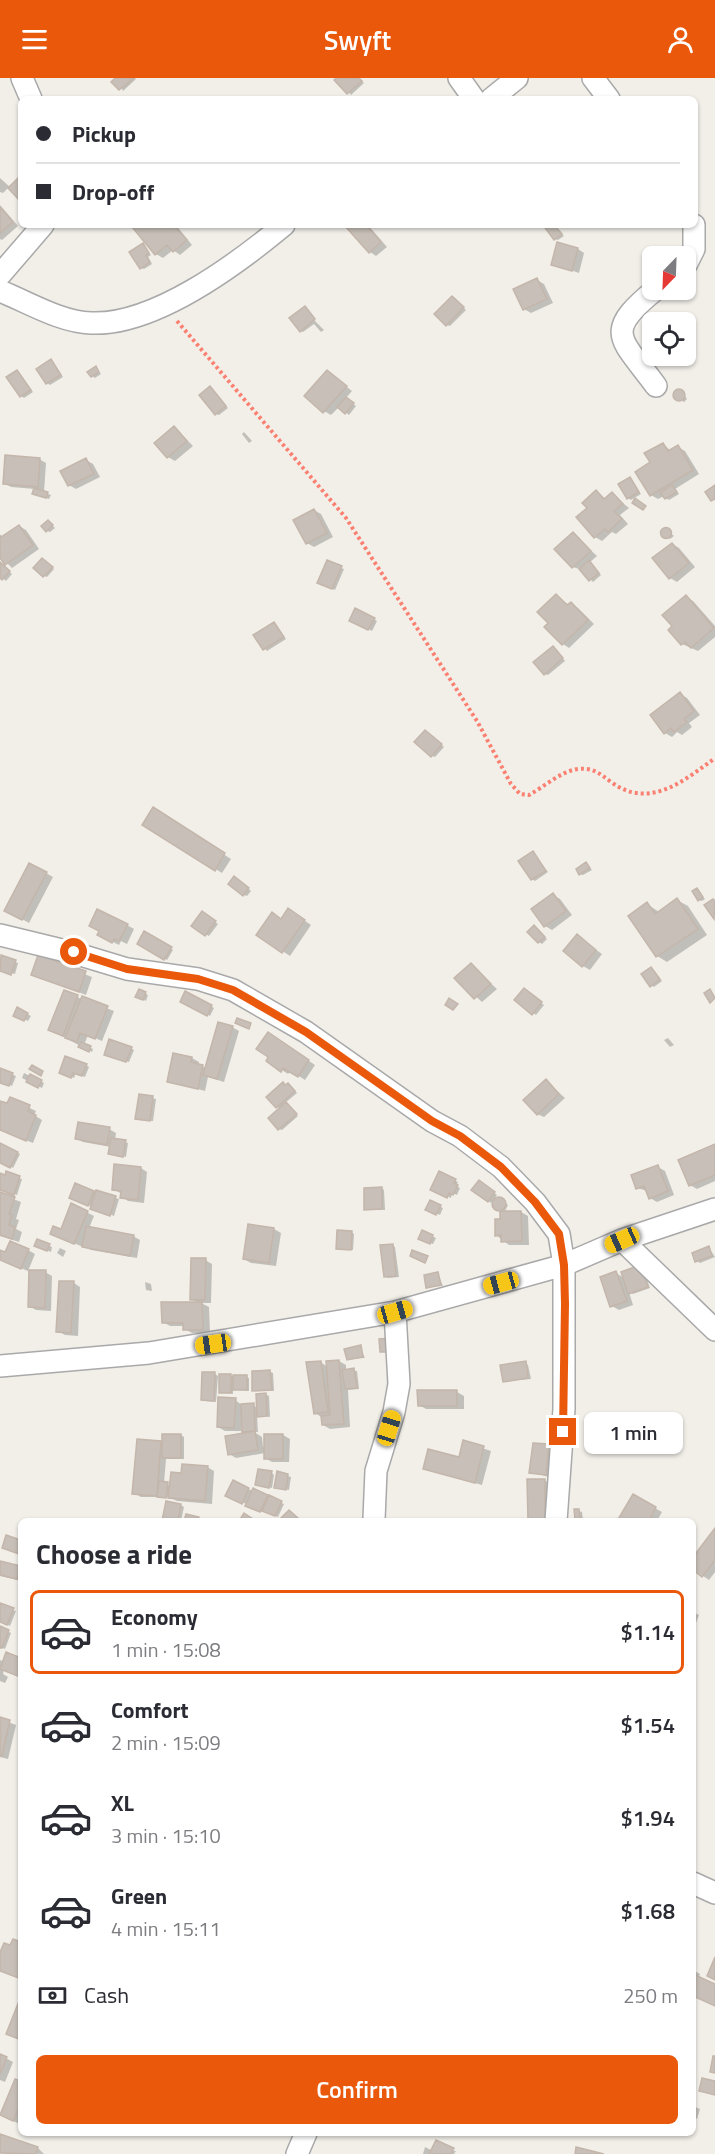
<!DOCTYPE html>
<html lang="en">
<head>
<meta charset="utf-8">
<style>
  :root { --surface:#fff; --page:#f7f7f7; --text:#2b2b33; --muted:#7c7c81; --line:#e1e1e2; --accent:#ea580c }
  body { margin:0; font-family:"Titillium Web",sans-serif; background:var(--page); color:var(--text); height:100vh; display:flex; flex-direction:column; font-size:22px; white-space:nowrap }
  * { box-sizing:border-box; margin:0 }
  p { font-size:20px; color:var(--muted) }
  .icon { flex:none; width:33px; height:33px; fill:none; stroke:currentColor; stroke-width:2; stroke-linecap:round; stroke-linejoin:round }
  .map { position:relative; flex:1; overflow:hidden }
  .sheet { position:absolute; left:18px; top:1440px; width:678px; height:618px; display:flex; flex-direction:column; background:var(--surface); border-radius:9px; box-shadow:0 2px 4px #0004 }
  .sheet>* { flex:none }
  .guide { position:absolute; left:18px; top:18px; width:680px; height:132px; border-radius:9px; box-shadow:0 2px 4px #0004; display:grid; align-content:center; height:132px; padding:0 18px; background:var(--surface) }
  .needle { width:39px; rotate:203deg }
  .buttons { position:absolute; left:642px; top:168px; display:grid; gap:12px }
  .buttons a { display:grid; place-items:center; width:54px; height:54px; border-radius:9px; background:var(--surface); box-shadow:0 2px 4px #0004; font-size:30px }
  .end { position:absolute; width:27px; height:27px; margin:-14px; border:8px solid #ea580c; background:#fff; box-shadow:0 0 0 3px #fff }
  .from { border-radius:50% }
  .bubble { position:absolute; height:42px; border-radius:9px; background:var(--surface); box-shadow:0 2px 4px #0004; font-size:20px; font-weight:600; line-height:42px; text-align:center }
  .car { position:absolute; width:18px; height:36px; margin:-18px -9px; border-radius:8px; box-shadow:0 0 4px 2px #0007; background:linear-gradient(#f5c518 24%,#345 0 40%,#f5c518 0 76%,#345 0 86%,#f5c518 0) }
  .guide b { display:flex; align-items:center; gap:21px; height:57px; font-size:22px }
  .guide b+b { border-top:2px solid var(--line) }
  .guide i { width:15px; height:15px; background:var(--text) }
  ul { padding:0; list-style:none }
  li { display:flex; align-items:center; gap:18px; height:84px; margin:0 12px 9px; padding:0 6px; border:3px solid transparent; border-radius:9px }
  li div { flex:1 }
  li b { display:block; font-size:22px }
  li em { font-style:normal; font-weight:600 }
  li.on { border-color:var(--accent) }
  li>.icon { width:54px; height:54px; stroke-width:1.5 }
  h2 { padding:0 18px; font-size:27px; line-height:72px }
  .pay { display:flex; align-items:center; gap:15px; height:66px; padding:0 18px; font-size:22px }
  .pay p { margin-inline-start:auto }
  .primary-button { display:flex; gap:12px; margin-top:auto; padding:12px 18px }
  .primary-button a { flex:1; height:69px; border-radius:9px; background:var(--accent); color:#fff; font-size:24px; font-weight:600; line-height:69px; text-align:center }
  header { display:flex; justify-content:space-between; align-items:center; height:78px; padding:0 18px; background:var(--accent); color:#fff; font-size:27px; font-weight:600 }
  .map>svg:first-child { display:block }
</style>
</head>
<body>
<header><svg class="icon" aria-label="menu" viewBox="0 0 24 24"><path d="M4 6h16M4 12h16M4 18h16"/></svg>Swyft<svg class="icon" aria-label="person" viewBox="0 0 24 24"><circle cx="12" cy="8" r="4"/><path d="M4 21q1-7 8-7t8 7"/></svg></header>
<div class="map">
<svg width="715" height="2076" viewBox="0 0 715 2076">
  <rect width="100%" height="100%" fill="#f2efe9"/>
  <!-- shadow -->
  <path fill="#0003" d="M117 0H135L136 1 123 13Z
    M338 0H359L364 5 351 17Z
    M21 99V122L9 109 3 115 0 114V100L10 109Z
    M0 127 18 148 2 162 0 161Z
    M137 147H176L192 167 180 177 173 172 163 180 156 176Z
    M346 147H368L387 169 376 178 370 174Z
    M551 147 555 148 564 158 558 162 555 161Z
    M143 167 151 177 148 179 152 186 144 191 141 190Z
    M578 171 584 175 579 195 553 186Z
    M537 202 544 206 553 225 531 235 524 231Z
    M455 221 466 232 450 248 447 247Z
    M305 229 316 244 324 252 321 254 314 246 303 254 301 253Z
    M51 283 63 299 50 307 47 305Z
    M96 290 101 296 95 300 92 298Z
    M17 293 33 314 24 320 21 318Z
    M328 294 352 313 346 320 356 328 349 337 339 329 331 337 324 333Z
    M210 310 228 330 219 337 216 336Z
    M676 313 683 315 687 321 684 324 674 318Z
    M175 350 193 368 175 383 168 379Z
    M244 354 252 363 249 365 242 356Z
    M663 366 671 373 678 369 685 373 699 396 675 411 679 416 669 422 664 418 658 421 651 417 652 385Z
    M39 381 46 385 44 414 51 417 49 421 37 417 35 411 11 409 4 405Z
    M86 382 93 386 100 399 76 411 69 407 62 394Z
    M630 401 641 416 631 422 628 420Z
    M596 414 606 421 612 416 629 430 620 437 628 446 616 456 612 454 602 463 595 459 589 430Z
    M314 432 321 436 333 459 314 469 307 465Z
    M51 446 55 450 50 454 47 453Z
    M19 448 26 452 39 471 12 490 0 478V457L4 459Z
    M667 452 674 458 670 461 663 455Z
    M573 456 597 478 590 484 601 497 593 504 582 492 573 489 556 471Z
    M672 466 679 470 695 489 677 504 670 500Z
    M46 484 54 491 47 499 44 498Z
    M0 485 12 496 6 503 0 498Z
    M341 490 344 491 335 512 322 506Z
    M557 518 569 527 571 526 578 530 594 546 569 570 563 566 550 545Z
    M686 519 693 523 715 548V559L698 573 682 566 674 548Z
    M356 532 377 543 372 553 351 542Z
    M274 546 286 561 267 573 255 558Z
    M556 571 565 583 548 597 545 596Z
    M680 616 687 620 700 637 689 645 692 649 682 657 677 654 672 659 665 655Z
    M429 655 444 669 435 679 432 678Z
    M153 731 231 781 222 795 144 746Z
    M533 775 548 794 535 803 532 801Z
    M586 785 592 792 583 797 580 796Z
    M46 795 53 799 29 845 6 832Z
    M238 802 251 813 247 818 244 817Z
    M697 812 705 821 702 823 699 822Z
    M553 817 560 821 572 837 552 852 545 848Z
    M677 822 688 828 707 857 667 884 657 878 647 826 659 834Z
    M202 835 218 846 209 858 193 848Z
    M295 836 311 847 290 878 258 857Z
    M127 847 134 851 127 866 121 863 119 867 105 860Z
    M537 851 547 861 542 866 539 864Z
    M145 855 173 872 167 882 139 865Z
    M577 858 602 876 590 892 583 888Z
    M2 879 18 885 15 896 0 892Z
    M39 879 92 899 86 917 32 896Z
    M471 887 497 911 482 924 456 900Z
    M652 891 662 903 654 909 651 907Z
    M140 913 148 917 146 923 137 918Z
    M527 913 544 927 536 937 516 922Z
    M185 916 214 930 210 938 181 923Z
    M77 919 114 933 102 963 88 957 84 967 93 971 92 974 50 952Z
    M18 931 31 938 28 943 15 937Z
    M232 949 239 953 224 1004 208 999 205 1013 169 1003 175 976 192 980 199 984 198 987 206 990Z
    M275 960 315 987 305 1002 291 993 288 996 268 983Z
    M668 960 674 967 670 969 664 962Z
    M131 970 134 972 129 984 109 978Z
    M86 987 89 989 85 999 76 995 74 1000 63 996Z
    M0 992 16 998 12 1008 0 1004Z
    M24 995 44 1005 42 1010 22 1000Z
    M546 1003 565 1020 544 1039 537 1036Z
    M283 1006 291 1008 297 1015 285 1025 298 1038 282 1052 279 1051 280 1031 277 1029Z
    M140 1018 156 1021 153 1043 140 1042Z
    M11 1021 36 1033 34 1037 42 1042 33 1065 0 1052V1024L8 1027Z
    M109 1051 116 1055 115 1062 128 1065 126 1079 110 1075 111 1069 83 1064 77 1061Z
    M0 1066 20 1076 13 1090 0 1083Z
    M715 1068V1103L697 1111 690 1107Z
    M658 1089 665 1093 674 1117 657 1124 650 1120 647 1113 637 1110Z
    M141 1090 147 1094 144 1125 128 1123 122 1119V1116L113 1111Z
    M439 1095 458 1104 456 1108 460 1110 457 1117 452 1115 451 1120 432 1111Z
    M0 1097 22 1101 17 1117 0 1111Z
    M482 1105 497 1117 491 1125 489 1123Z
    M76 1107 119 1121 114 1138 74 1121Z
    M381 1110 384 1112 385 1132 366 1131Z
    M0 1116 21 1124 16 1141 19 1142 16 1151 22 1154 19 1164 0 1158Z
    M498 1121 508 1127 505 1133 495 1127Z
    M431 1124 443 1130 440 1137 427 1131Z
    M72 1127 94 1138 89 1150 133 1158 140 1162 137 1180 91 1172 58 1159Z
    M521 1134 528 1138 529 1167H509L496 1157Z
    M249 1148 274 1151 281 1155 276 1188 251 1185 244 1181Z
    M351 1154 354 1156 353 1172 338 1170Z
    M423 1154 436 1160 433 1166 423 1162Z
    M38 1163 52 1169 51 1174 39 1169Z
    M392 1167 395 1169 399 1199 388 1200 385 1198Z
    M60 1170 66 1173 63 1179 57 1175Z
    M709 1170 715 1179 700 1185 697 1183Z
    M28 1172 35 1176 28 1193 45 1194 52 1198 51 1233 36 1232 29 1228 30 1194 0 1181V1173L6 1176Z
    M205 1182 212 1186 211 1225H201L209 1229 210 1255H192L185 1251V1248H170L163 1244 199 1225 191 1221Z
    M643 1190 650 1210 633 1216 629 1214 633 1227 619 1232 612 1228 616 1195 624 1200Z
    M438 1196 443 1208 428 1209Z
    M145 1204 151 1206 152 1213 146 1212Z
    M74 1205 80 1209 78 1258 65 1257 58 1253Z
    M360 1269 365 1280 348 1281Z
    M339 1283 346 1287V1293H357L359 1311 348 1312 350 1349 330 1351 323 1347V1340L315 1335 320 1284 328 1289Z
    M525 1285 528 1287 531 1301 504 1303Z
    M270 1294 273 1295 274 1313 254 1312Z
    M215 1296 218 1298 216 1324 205 1323 202 1321Z
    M231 1298 249 1300V1313L233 1311V1316L221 1314Z
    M457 1314 464 1318V1331H426L419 1327Z
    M265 1316 269 1318 270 1339 257 1337 258 1354H254L262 1359 263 1369 283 1357 290 1361 289 1384H272L265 1380V1375L236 1380 229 1376 249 1356 244 1353 243 1344H241V1353H225L218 1349 235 1322 242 1327 258 1329Z
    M642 1345 662 1359 656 1367 653 1365Z
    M181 1357 184 1359V1381H166L164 1405 171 1408 182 1396 207 1389 214 1393 212 1426 177 1423 169 1419H141L134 1415 161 1365 163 1366Z
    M464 1364 491 1373 482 1407 425 1391 460 1380Z
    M549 1368 555 1372 552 1400 531 1394Z
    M272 1395 274 1397 272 1410 257 1406Z
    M278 1395 291 1399 289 1412 275 1409Z
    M544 1402 551 1406V1443H529Z
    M248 1411 284 1426 278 1439 227 1418Z
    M633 1418 662 1434 657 1443H619Z
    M181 1427 184 1429 181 1443H163Z
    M579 1433 582 1434 583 1442 576 1441Z
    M715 1452V1494L709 1502 693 1491V1481Z
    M0 1484 21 1490V1503L0 1498Z
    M0 1529 16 1533 10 1548 0 1543Z
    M693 1534 699 1537 693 1553Z
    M0 1550 11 1555 5 1571 0 1569Z
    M7 1576 21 1582V1599L4 1592 3 1596 8 1599 5 1605 0 1603V1582L4 1584Z
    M0 1641 16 1647 8 1681 0 1679Z
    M693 1892 700 1896 699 1900 715 1907V1927L693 1917Z
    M0 1977 13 1984 5 2004 0 2002Z
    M21 2005V2044L20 2046 8 2041Z
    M693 2028 700 2031 697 2041 693 2039Z
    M0 2058 38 2070 44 2076 1 2075Z
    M425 2069 431 2072 456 2073 454 2076H423Z"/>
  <!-- building -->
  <path fill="#c7bfb8" stroke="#c4b6ab" stroke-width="1.5" d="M115 0H134L119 12 111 4Z
    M336 0H359L362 3 347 16 334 2Z
    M21 97V124L8 110Z
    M0 129 13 144 0 155Z
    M135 147H173L187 162 173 174 167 167 155 177 132 149Z
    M344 147H366L381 164 369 175Z
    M549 147H554L562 156 554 162 545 150Z
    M557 164 578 170 572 193 551 187Z
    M143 165 149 175 146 177 150 184 140 191 129 174Z
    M537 200 547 221 523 232 513 211Z
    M452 218 464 229 446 248 434 236Z
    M305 228 315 241 300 254 289 240Z
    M51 281 61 297 46 306 36 291Z
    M96 288 99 294 91 299 87 294Z
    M17 292 31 312 20 319 6 299Z
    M327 292 347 308 323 335 304 318Z
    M210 308 226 328 215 337 199 317Z
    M673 317a6 6 0 1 1 12 0a6 6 0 1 1-12 0Z
    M346 319 354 325 345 336 337 329Z
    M174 348 187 363 167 380 154 365Z
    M663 365 668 373 678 367 693 392 650 418 635 394 650 384 644 375Z
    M5 377 40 380 38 409 3 406Z
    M86 380 94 396 68 408 60 393Z
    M630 399 639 414 627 421 618 406Z
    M672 407 677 414 665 421 660 415Z
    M715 407V421L711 423 705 414Z
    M34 410 48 414 46 420 32 416Z
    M596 412 604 421 612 414 623 426 614 433 622 441 608 454 605 451 594 460 576 439 587 430 582 425Z
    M635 420 646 428 643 432 632 425Z
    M314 431 327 455 306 466 293 442Z
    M48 442 53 447 46 454 41 448Z
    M19 447 33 467 5 487 0 480V457L1 459Z
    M660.5 455a5.5 5.5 0 1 1 11 0a5.5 5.5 0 1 1-11 0Z
    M573 454 591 473 572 490 554 471Z
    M672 465 689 485 669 501 652 480Z
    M42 480 53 489 43 499 33 490Z
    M327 482 342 488 332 511 317 505Z
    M589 482 599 495 589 503 579 491Z
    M0 484 10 493 2 502 0 500Z
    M556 516 567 527 571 524 588 542 562 567 544 549 548 545 537 534Z
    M686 517 714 550 691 570 685 564 681 567 668 552 672 548 662 537Z
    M355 530 375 540 368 552 349 543Z
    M274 544 284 559 263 572 253 557Z
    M553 568 563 580 544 597 533 584Z
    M680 614 694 633 684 641 687 644 674 654 671 650 664 656 650 637Z
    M425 652 442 666 431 679 414 664Z
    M153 729 225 775 215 793 142 747Z
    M533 773 546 793 531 802 518 783Z
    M586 784 590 790 579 797 576 791Z
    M29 785 47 794 22 842 4 833Z
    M234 798 249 810 243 818 228 806Z
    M697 810 703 819 698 823 692 813Z
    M553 815 566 833 544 849 531 831Z
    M677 820 698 851 656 879 628 838 647 824 655 836Z
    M713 821 715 823 714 841 704 827Z
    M288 830 305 842 282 875 256 857 272 834 281 841Z
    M97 831 128 846 119 863 114 861 112 865 97 857 99 853 89 848Z
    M202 833 216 843 205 858 191 848Z
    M534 847 545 859 538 865 527 854Z
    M144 853 172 869 164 882 137 866Z
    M577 856 596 872 582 889 563 873Z
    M1 877 16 882 11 897 0 893Z
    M38 877 86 893 79 914 31 897Z
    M471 885 491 906 474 921 454 900Z
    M651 889 660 901 650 909 641 896Z
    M524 910 542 924 532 937 514 922Z
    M139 911 146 914 143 922 135 919Z
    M710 911 715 920 710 925 704 915Z
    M64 912 78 917 63 958 48 952Z
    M185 913 212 927 207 938 180 924Z
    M82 918 108 928 95 961 80 955 77 964 65 960Z
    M449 920 458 926 453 932 445 927Z
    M17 929 28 935 24 943 13 938Z
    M237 940 251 945 249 951 235 945Z
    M218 944 233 948 217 1001 203 997Z
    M268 954 309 982 298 999 283 990 281 994 266 983 268 979 256 971Z
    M109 961 132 969 126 984 104 977Z
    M81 964 91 968 89 974 78 969Z
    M173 975 192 979 191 984 203 987 198 1011 167 1004Z
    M65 978 87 986 82 998 73 995 71 1000 59 995Z
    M32 987 43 993 41 998 29 991Z
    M0 990 13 995 9 1008 0 1005Z
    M30 996 42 1002 38 1010 26 1004Z
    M546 1001 559 1016 537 1037 523 1022Z
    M283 1004 285 1007 288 1005 295 1013 276 1030 266 1019Z
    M139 1016 153 1018 150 1043 135 1041Z
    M10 1019 30 1027 28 1033 36 1037 26 1063 0 1052V1023L7 1025Z
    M286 1024 297 1036 278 1052 268 1040Z
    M78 1044 110 1049 107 1067 75 1061Z
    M111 1060 126 1062 123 1079 108 1076Z
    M0 1065 18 1074 10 1090 0 1085Z
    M715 1066V1097L689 1108 678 1082Z
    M114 1086 141 1089 138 1122 120 1120 121 1113 112 1112Z
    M658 1087 668 1113 649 1121 644 1108 636 1111 631 1097Z
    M6 1093 20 1098 14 1117 0 1112V1095L5 1097Z
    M439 1093 456 1101 454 1105 458 1107 453 1117 449 1115 447 1120 430 1112Z
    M479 1102 495 1114 488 1124 471 1112Z
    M75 1105 94 1113 88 1128 69 1120Z
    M382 1109V1131L364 1132V1110Z
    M96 1112 116 1118 110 1138 90 1131Z
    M0 1114 15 1119 9 1136 12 1137 9 1147 15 1149 12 1161 0 1157Z
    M492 1126a7 7 0 1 1 14 0a7 7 0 1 1-14 0Z
    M430 1122 441 1127 436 1137 425 1132Z
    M71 1125 88 1133 74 1166 50 1156 53 1148 61 1151Z
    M500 1133H521L522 1163 501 1164V1157L495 1158V1141H500Z
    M248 1146 274 1150 269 1185 243 1181Z
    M86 1148 134 1157 130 1178 82 1169Z
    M337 1152 352 1153 351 1172 336 1171Z
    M422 1152 433 1157 430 1166 418 1161Z
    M37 1161 50 1166 47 1173 34 1168Z
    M10 1163 29 1171 21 1191 0 1182V1172L5 1174Z
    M393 1166 396 1198 384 1199 380 1167Z
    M709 1168 712 1178 695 1184 692 1175Z
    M412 1172 428 1178 425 1185 410 1178Z
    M191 1180H206L205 1222H190Z
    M640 1187 648 1209 628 1216 621 1194Z
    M29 1192H46L45 1230 28 1229Z
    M616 1193 627 1223 610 1229 600 1199Z
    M438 1194 441 1207 426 1210 424 1197Z
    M59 1203H74L71 1255 56 1254Z
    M161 1224H202L203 1252H183V1245H162Z
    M392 1260 393 1274H380L379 1261Z
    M361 1267 363 1279 347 1282 344 1271Z
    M339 1282 344 1346 322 1347 321 1338 330 1337 326 1283Z
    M321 1283 328 1334 314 1336 306 1284Z
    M526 1283 528 1300 503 1304 500 1287Z
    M354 1290 357 1310 345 1311 342 1292Z
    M270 1292 272 1312 252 1313V1293Z
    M202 1294H215L214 1323 201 1322Z
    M219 1296H231V1315H219Z
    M233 1297H247V1312H233Z
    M417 1312H457V1328H418Z
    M266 1315 267 1338 257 1339 256 1316Z
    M218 1319 236 1320 234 1350 217 1349Z
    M254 1325 255 1353 242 1354 241 1326Z
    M639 1341 660 1357 652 1367 631 1351Z
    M255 1353 258 1372 228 1377 225 1358Z
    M162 1356H181V1380H162Z
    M264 1356H283V1381H264Z
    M137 1361 161 1363 157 1418 132 1416Z
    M463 1362 484 1368 475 1405 423 1391 428 1371 459 1379Z
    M533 1365 549 1366 546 1397 529 1395Z
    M182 1386 208 1388 205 1423 168 1420 171 1394 181 1395Z
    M258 1391 272 1393 269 1410 255 1407Z
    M277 1393 288 1396 286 1412 274 1410Z
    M527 1401H545V1443H528Z
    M233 1402 249 1410 242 1426 225 1418Z
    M159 1403 168 1404 166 1420 157 1419Z
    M253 1410 268 1417 260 1434 245 1428Z
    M633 1416 656 1429 649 1443H617Z
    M269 1417 282 1423 275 1438 262 1433Z
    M166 1423 181 1426 178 1443H162Z
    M574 1431H579L580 1441 575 1442Z
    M289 1432 299 1441 296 1443H285L281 1440Z
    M244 1435 256 1443H239Z
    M186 1436 199 1439 198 1443H184Z
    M715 1450V1482L702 1499 693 1492V1479Z
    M6 1457 21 1462 19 1476 2 1470Z
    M0 1483 21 1488 17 1501 0 1497Z
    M0 1525 14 1530 7 1547 0 1544Z
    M0 1548 9 1552 2 1570H0Z
    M6 1574 21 1580 20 1599 0 1591Z
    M0 1639 10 1642 2 1678H0Z
    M13 1861 21 1864V1901L0 1893V1874L4 1865 10 1867Z
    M715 1879V1902L707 1898Z
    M693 1896 715 1906V1928L693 1918Z
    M21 1918V1962L6 1956Z
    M0 1976 7 1979 0 1996Z
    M713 1978H715V1995L710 1994Z
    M702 2000 715 2003V2017L699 2013Z
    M15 2001 21 2003V2025L13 2043 0 2037Z
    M0 2056 38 2069 36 2076 0 2075Z
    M436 2062 454 2070 451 2076H429Z
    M576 2069 604 2076H575Z"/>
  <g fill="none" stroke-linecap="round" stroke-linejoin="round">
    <defs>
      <path id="minor" d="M22 0 31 21
        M459 0 474 21
        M593 0 609 21
        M491 21 517 0
        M686 187 694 171V147
        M0 197 43 147
        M655 212C602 255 621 260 656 308
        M0 213C28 224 60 244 91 245 154 248 237 186 284 147
        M0 857 74 875 127 891 198 901 233 912 306 954 432 1043 460 1058 501 1089 535 1124 559 1156 564 1187V1331L556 1443
        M622 1162 715 1252
        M0 1288 149 1275 395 1234 564 1187 622 1162 715 1131
        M374 1441 376 1393 394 1334 399 1306 395 1234
        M693 1805 715 1815
        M297 2076 306 2055"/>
    </defs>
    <!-- minor casing -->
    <use href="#minor" stroke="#a9a9a9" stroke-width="24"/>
    <!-- path -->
    <path stroke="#fa8072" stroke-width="4" stroke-dasharray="3 3" stroke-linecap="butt" d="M177 243 346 440 477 643 511 706 520 716 529 717C544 709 561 693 578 691 593 689 600 696 611 704 649 732 684 703 715 680"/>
    <!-- minor -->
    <use href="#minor" stroke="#fff" stroke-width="21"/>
  </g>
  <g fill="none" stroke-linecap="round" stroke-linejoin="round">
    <!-- route -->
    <path stroke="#ea580c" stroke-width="8" d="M74 874 127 891 198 901 233 912 306 954 432 1043 460 1058 501 1089 535 1124 559 1156 564 1187 565 1226 563 1354"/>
  </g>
</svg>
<div class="buttons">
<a><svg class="needle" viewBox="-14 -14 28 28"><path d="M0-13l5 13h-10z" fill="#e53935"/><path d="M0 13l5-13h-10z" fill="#7c7c81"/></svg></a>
<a><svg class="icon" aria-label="locate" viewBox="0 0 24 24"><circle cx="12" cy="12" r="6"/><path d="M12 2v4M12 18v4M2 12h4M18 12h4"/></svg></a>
</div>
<i class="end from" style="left:74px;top:874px"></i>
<i class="end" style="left:563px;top:1354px"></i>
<div class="bubble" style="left:584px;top:1334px;width:99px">1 min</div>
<i class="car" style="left:622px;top:1162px;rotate:246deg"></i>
<i class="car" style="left:501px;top:1205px;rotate:255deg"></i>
<i class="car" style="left:395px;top:1234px;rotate:74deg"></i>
<i class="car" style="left:213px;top:1266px;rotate:262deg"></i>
<i class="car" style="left:389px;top:1350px;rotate:17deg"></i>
<div class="guide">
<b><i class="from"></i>Pickup</b>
<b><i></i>Drop-off</b>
</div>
<section class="sheet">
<h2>Choose a ride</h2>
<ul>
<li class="on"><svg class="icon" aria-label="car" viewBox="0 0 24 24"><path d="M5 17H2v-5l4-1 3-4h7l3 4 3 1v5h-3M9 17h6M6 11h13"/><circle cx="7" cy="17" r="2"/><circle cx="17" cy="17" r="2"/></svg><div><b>Economy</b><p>1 min · 15:08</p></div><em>$1.14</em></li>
<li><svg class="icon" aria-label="car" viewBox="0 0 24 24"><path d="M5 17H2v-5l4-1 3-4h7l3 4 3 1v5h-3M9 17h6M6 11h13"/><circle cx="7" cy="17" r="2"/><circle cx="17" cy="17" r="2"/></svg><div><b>Comfort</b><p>2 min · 15:09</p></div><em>$1.54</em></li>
<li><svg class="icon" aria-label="car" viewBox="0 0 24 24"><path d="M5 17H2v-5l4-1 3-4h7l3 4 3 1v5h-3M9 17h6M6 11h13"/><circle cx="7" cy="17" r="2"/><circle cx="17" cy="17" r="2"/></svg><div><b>XL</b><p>3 min · 15:10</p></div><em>$1.94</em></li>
<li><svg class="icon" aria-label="car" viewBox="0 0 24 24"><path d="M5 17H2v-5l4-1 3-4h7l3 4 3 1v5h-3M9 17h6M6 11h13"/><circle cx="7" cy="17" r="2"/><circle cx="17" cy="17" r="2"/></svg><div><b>Green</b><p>4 min · 15:11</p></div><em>$1.68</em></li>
</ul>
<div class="pay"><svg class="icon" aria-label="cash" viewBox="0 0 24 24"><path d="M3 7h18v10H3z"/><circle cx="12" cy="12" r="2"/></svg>Cash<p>250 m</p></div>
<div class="primary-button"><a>Confirm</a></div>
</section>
</div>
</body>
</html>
